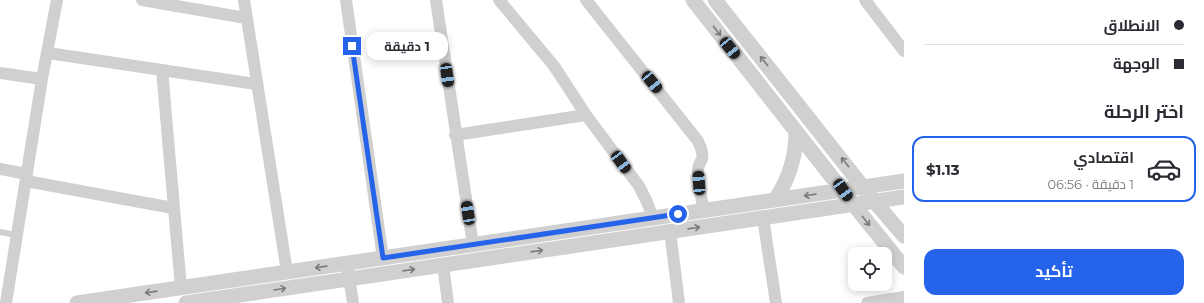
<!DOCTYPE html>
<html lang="ar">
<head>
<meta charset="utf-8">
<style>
  :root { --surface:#fff; --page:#f2f2f3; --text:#2b2b33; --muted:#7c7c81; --line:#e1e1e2; --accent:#2563eb }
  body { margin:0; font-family:Montserrat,Cairo,sans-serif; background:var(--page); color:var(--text); direction:rtl; height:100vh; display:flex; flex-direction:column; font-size:15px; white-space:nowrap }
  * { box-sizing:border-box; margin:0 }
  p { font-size:13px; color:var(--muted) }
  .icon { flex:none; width:22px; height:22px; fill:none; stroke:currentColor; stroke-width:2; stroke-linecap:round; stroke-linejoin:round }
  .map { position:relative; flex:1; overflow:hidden; direction:ltr }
  .panel { display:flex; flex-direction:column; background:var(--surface); width:300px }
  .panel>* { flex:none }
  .hud { display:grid; align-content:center; height:88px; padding:0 20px; background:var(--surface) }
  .controls { position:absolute; left:848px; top:247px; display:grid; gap:8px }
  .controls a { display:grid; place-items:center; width:44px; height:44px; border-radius:8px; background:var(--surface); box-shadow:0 2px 10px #0003; font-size:20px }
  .end { position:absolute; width:18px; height:18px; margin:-9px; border:5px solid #2563eb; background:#fff; box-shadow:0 0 0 2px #fff }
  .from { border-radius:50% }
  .bubble { position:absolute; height:28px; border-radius:12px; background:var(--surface); box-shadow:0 2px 10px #0003; font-size:13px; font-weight:700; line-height:28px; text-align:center; direction:rtl }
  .car { position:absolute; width:12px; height:24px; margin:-12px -6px; border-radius:5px; box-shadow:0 0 3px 1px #0007; background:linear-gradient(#222 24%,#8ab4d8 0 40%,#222 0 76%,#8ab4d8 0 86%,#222 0) }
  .hud b { display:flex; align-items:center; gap:14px; height:38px; font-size:15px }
  .hud b+b { border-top:1px solid var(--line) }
  .hud i { width:10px; height:10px; background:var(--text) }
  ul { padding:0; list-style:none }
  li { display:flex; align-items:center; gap:12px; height:66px; margin:0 8px 6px; padding:0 12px; border:2px solid transparent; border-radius:12px }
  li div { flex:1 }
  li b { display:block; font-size:15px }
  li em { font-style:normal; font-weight:700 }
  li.on { border-color:var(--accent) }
  li>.icon { width:36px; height:36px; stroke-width:1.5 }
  h2 { padding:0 20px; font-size:18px; line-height:48px }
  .button { display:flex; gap:8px; margin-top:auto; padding:8px 20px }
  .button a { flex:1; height:46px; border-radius:12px; background:var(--accent); color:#fff; font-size:16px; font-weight:700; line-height:46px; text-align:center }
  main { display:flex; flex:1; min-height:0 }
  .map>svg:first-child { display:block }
</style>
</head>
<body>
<main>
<section class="panel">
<div class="hud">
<b><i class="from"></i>الانطلاق</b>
<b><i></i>الوجهة</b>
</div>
<h2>اختر الرحلة</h2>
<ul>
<li class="on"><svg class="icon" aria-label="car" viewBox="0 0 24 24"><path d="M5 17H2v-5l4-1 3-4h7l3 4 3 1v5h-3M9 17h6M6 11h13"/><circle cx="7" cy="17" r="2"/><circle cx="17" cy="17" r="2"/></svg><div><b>اقتصادي</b><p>1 دقيقة · 06:56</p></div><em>$1.13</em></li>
</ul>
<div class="button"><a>تأكيد</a></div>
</section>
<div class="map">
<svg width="904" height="303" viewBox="0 0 904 303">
  <rect width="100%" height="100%" fill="#fff"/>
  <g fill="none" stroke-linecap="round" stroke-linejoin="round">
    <!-- service -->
    <path stroke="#d0d0d0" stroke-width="6" d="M0 232 16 235"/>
    <!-- minor -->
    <path stroke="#d0d0d0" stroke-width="12" d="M142 0 246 18
      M244 0 287 272
      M346 0 383 258
      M436 0 473 245
      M499 0 554 66 586 115 639 186 647 202 653 218
      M586 0 698 141C700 146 704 153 702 159 700 163 698 165 698 170 698 184 701 197 704 211
      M865 0 904 51
      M48 53 256 84
      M162 70 181 288
      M0 73 42 79
      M455 135 586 115
      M0 169 27 174
      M26 181 173 208
      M763 218 776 303
      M670 231 679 303
      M347 263 353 303
      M443 265 448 303
      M6 303 42 79 57 0
      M867 303 904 297"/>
    <!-- tertiary -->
    <path stroke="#d0d0d0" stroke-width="15" d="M693 0 853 204 904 267
      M715 0 874 201 904 236
      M775 200C789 179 796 157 796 132
      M77 303 904 181
      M186 303 904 197"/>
  </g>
  <!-- one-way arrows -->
  <defs><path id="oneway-shaft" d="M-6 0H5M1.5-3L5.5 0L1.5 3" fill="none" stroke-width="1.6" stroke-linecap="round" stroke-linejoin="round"/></defs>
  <g stroke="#7a7a7a">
    <use href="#oneway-shaft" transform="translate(717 31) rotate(52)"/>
    <use href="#oneway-shaft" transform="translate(764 61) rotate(-129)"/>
    <use href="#oneway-shaft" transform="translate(845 162) rotate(-129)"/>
    <use href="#oneway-shaft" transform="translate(810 195) rotate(172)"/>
    <use href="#oneway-shaft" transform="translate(866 221) rotate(51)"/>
    <use href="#oneway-shaft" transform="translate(694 228) rotate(-8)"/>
    <use href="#oneway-shaft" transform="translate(537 251) rotate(-8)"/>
    <use href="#oneway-shaft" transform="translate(321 267) rotate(172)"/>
    <use href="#oneway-shaft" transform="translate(409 270) rotate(-8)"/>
    <use href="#oneway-shaft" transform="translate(280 289) rotate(-9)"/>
    <use href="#oneway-shaft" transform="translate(151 292) rotate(172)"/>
  </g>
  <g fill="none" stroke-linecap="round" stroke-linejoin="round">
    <!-- route -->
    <path stroke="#2563eb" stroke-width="5" d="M352 46 383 258 678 214"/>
  </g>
</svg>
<div class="controls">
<a><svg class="icon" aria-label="locate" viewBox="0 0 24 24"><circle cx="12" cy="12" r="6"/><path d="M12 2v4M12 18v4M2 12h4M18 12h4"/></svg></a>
</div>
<i class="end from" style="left:678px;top:214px"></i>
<i class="end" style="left:352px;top:46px"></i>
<div class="bubble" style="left:366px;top:32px;width:82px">1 دقيقة</div>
<i class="car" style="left:730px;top:48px;rotate:141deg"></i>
<i class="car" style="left:447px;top:75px;rotate:172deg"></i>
<i class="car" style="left:652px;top:82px;rotate:141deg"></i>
<i class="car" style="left:621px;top:162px;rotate:144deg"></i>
<i class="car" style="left:699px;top:183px;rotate:356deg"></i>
<i class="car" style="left:843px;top:190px;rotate:145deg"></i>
<i class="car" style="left:468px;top:213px;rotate:351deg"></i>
</div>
</main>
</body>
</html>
